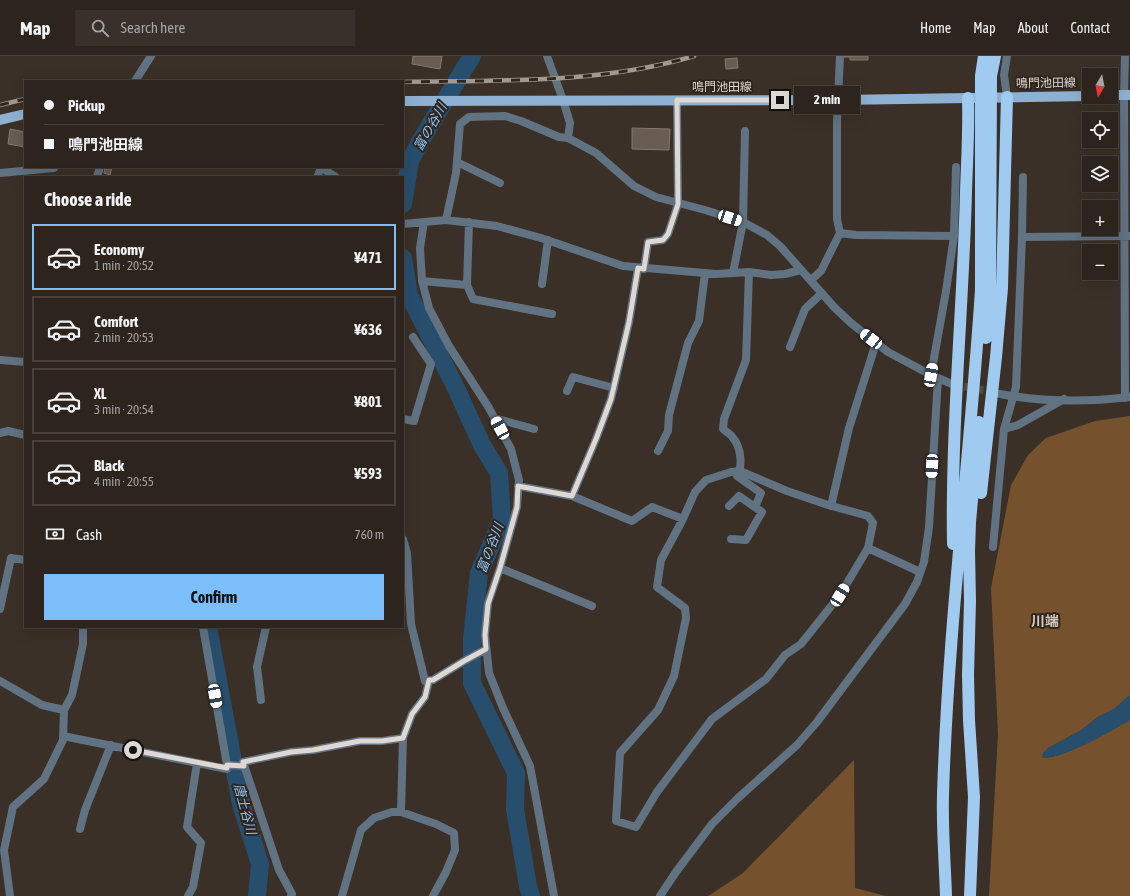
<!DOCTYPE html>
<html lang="en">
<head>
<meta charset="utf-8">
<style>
  :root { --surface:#2c241d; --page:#38302a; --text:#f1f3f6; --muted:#a6a4a4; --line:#48413b; --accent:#7cbef9 }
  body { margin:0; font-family:"Asap Condensed","Noto Sans JP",sans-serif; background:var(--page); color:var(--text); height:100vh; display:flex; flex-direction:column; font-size:15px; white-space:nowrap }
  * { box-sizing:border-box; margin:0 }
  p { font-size:13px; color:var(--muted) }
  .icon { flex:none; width:22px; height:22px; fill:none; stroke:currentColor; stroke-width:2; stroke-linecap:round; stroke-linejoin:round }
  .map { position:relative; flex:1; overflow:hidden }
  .drawer { position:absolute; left:24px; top:120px; width:380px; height:452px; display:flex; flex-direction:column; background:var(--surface); border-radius:0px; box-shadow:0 4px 16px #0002,0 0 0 1px var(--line) }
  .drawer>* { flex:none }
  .top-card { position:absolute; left:24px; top:24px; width:380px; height:88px; border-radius:0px; box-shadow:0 4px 16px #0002,0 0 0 1px var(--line); display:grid; align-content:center; height:88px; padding:0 20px; background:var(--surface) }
  .needle { width:26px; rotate:190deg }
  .controls { position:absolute; left:1082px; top:12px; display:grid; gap:8px }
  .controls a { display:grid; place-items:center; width:36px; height:36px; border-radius:0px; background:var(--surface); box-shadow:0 4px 16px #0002,0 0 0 1px var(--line); font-size:20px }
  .end { position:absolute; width:18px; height:18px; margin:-9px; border:5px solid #ded7d2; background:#111; box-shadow:0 0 0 2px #111 }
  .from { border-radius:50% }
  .bubble { position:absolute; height:28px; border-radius:0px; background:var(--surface); box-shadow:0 4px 16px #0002,0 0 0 1px var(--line); font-size:13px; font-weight:700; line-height:28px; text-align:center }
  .car { position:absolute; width:12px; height:24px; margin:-12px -6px; border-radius:5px; box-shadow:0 0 3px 1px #0007; background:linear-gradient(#fff 24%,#345 0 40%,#fff 0 76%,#345 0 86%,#fff 0) }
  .top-card b { display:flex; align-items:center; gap:14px; height:38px; font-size:15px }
  .top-card b+b { border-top:1px solid var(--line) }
  .top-card i { width:10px; height:10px; background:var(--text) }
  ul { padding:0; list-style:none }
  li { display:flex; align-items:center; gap:12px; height:66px; margin:0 8px 6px; padding:0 12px; border:2px solid var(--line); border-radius:0px }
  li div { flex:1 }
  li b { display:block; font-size:15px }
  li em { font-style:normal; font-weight:700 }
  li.selected { border-color:var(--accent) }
  li>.icon { width:36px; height:36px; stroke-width:1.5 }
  h2 { padding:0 20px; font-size:18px; line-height:48px }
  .pay { display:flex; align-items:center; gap:10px; height:44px; padding:0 20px; font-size:15px }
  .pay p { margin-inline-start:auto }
  .button { display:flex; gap:8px; margin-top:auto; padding:8px 20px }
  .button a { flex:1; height:46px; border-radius:0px; background:var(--accent); color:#111; font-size:16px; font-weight:700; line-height:46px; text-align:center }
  header { display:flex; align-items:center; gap:24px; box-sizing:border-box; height:56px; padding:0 20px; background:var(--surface); border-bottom:1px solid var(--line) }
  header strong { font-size:19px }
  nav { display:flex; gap:22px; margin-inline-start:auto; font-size:14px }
  .search { width:280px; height:36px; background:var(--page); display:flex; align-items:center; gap:10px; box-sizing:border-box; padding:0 14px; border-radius:0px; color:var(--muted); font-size:15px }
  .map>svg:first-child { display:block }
</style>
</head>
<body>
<header>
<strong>Map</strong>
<div class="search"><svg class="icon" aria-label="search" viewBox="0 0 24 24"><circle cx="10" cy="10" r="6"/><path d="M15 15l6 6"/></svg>Search here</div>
<nav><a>Home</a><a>Map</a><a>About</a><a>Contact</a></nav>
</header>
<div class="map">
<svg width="1130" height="840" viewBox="0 0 1130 840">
  <rect width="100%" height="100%" fill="#3a3027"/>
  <!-- green -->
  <path fill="#76512e" d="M1130 360V639L1114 653 1098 661 1080 675 1048 692 1042 701C1058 706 1114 673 1130 664V840H989L998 678 991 532 1011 429 1028 399 1046 382 1095 365Z
    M854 704 855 832 886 840H708L743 817Z"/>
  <!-- water -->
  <path fill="#284e6e" d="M1130 639V664C1113 674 1060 705 1042 701L1043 697 1048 692 1080 675 1098 661 1114 653Z"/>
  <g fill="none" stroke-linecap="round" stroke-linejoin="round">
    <!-- river -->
    <path stroke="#284e6e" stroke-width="18" d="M403 148 410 105 421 84 472 0
      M403 202 409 239 455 330 482 389 499 417 502 464 479 517 472 583V627L516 717 515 753 528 830 531 840
      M208 571 241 748 260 808 257 840"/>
  </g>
  <!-- building -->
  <path fill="#685c53" stroke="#85796f" d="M413 0H442L440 13 412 8Z
    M844 0H868V4H850V1H844Z
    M737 2 738 12 726 13 725 3Z
    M632 72 670 73 669 94 632 93Z
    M10 73 25 76V91L8 88Z
    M105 111H112L110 119 104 117Z"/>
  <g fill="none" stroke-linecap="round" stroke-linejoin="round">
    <!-- tertiary-tunnel -->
    <path stroke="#534941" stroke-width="8" stroke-dasharray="8 4" stroke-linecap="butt" d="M952 328 996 337"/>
    <!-- minor -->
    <path stroke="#617282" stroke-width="8" d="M547 0 563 44
      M135 25 151 0
      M1007 41 1004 19 1007 0
      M457 106 500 127
      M326 111 325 114 336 121
      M0 117 54 112
      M97 121 100 111
      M317 121 321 112 325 114
      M446 164 456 117 460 68 469 61 505 60 521 65 559 81 568 82
      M424 166 420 192 422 225 429 252 449 290 489 352 511 393 519 424 517 451 500 512 488 547 485 579 489 617 503 652 530 710 554 840
      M469 166 467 229 473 243 552 258
      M403 168 446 164 497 170 541 182 623 210 716 218 749 216 771 219 785 218 801 214
      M840 177 856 179 954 180
      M1022 181 1130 180
      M644 213 648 186 663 184 668 178 678 148 677 44
      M749 216 746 304 724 363 723 373C726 376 731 378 733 382 741 391 743 410 737 420L761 437 755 451
      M733 217 743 166 745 75
      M811 224 821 215 840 177 837 163V64L840 0
      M422 225 467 229
      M542 228 548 184
      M790 291 805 253 822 237
      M0 304 25 306
      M931 319 946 235 954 180 956 111
      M567 335 573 321 614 332
      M1125 342 1124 39 1125 0
      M494 362 534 373
      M403 363 414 365 431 308 413 281
      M1004 373 1016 331 1022 181 1023 121
      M0 377 8 375 25 379
      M658 395 668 375 669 359 688 287 699 265 705 217
      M740 415 787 435 828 449 868 460 873 467 868 492 840 539 801 588 785 599 766 623 712 663 657 736 636 771 616 765 620 697 658 654 674 620 686 562 685 552 657 531 661 504 683 463 695 436 706 424 731 416Z
      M518 430 572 440 632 465 652 451 683 463
      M572 440 596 383 611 343 629 266 638 212
      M729 450 739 440 762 456 746 484 731 483
      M831 450 849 372 876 287
      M403 483 407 497 411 568 425 625 433 624 464 605 486 593
      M993 491 1004 373 1018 369 1064 343
      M868 492 920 516
      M500 512 592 550
      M0 553 11 502 25 504
      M203 571 227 709
      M0 625 42 649 64 654
      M261 644 257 611 266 571
      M63 680 227 713V709L244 710
      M401 756 436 768 454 777 455 794 446 816 433 840
      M80 773 85 754 111 689
      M10 840 4 794 13 751 44 723 63 684 64 654 72 639 83 588V571
      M188 840 193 831 201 787 187 771 197 707
      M291 840 292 838 279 814 243 706 291 696 313 694 360 685H382L403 682 412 658 425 641 429 625
      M342 840 361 774 374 762 392 756H401L403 682"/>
    <!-- tertiary -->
    <path stroke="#617282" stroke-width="8" d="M563 44 570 67 568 82 596 97 634 130 656 141 705 154 743 166 767 179 780 190 834 251 851 267 888 296 931 319 952 328
      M1000 338C1042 346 1088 346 1130 341
      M660 840 676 816 712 768 737 743 797 689 817 666 905 548 917 526 924 506 929 471 938 322"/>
    <!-- primary -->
    <path stroke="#8fb1d1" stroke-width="10" d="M1111 39H1130
      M403 45 839 44 1089 40
      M0 64 25 58"/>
    <!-- motorway -->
    <path stroke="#a0caf0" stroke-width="12" d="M986 282 990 234
      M981 437 996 301 1002 232 1007 41
      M953 488C951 371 963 253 966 136 967 105 969 73 968 42
      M946 840C945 807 942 773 943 739 948 570 970 402 981 234
      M970 840 974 741 969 664 968 619 970 545 969 495 970 466 979 366"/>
    <defs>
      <path id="rail" d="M403 26C500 24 600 28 694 0
        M0 49 25 43"/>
    </defs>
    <!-- rail casing -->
    <use href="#rail" stroke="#a09891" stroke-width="4.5"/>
    <!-- rail -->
    <use href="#rail" stroke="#30261d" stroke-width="3" stroke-dasharray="9" stroke-linecap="butt"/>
    <!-- motorway-bridge -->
    <path stroke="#a0caf0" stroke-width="12" d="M981 234V20L984 0
      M990 234 991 20 995 0"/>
  </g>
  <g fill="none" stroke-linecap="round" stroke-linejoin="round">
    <!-- route -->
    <path stroke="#ded7d2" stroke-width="5" d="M133 694 227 712V709L244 710 243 706 291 696 313 694 360 685H382L403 682 412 658 425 641 429 624H433L464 605 486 593 485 579 488 548 500 512 517 451 518 430 572 440 596 383 611 343 629 266 638 212 644 213 648 186 663 184 668 178 678 148 677 44H780"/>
  </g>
  <g text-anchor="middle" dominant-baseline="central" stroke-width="4" stroke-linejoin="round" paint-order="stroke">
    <!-- street labels -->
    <g font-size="12" fill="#ded7d2" stroke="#30261d">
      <text transform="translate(1046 27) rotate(-1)">鳴門池田線</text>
      <text x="722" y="31">鳴門池田線</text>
    </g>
    <!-- water labels -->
    <g font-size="13" font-style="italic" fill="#89c6fd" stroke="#30261d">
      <text transform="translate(430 71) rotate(-60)">富の谷川</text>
      <text transform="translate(490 492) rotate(-69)">富の谷川</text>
      <text transform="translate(245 753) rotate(75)">唐土谷川</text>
    </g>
    <!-- quarter labels -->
    <g font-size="14" font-weight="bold" fill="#d7cabf" stroke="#30261d">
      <text x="1045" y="565">川端</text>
    </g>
  </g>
</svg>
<div class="controls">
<a><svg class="needle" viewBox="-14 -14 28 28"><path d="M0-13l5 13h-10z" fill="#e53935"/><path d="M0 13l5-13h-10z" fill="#a6a4a4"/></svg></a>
<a><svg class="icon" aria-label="locate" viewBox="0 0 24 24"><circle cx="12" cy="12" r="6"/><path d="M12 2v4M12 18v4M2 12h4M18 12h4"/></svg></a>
<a><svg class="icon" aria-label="layers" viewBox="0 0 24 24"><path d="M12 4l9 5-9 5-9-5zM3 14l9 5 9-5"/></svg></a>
<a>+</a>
<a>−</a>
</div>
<i class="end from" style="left:133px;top:694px"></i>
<i class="end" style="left:780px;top:44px"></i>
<div class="bubble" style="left:794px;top:30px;width:66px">2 min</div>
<i class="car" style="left:730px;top:162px;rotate:108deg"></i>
<i class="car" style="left:871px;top:283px;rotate:308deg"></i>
<i class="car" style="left:931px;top:319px;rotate:10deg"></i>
<i class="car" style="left:500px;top:372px;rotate:331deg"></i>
<i class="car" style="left:932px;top:410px;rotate:183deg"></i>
<i class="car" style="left:840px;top:539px;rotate:31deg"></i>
<i class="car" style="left:215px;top:640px;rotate:170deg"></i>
<div class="top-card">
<b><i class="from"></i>Pickup</b>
<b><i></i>鳴門池田線</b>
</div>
<section class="drawer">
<h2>Choose a ride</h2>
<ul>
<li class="selected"><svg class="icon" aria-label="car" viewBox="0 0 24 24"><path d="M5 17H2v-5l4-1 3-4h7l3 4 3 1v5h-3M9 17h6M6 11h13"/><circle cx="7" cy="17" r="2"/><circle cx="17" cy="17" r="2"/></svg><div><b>Economy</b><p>1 min · 20:52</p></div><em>¥471</em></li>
<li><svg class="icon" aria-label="car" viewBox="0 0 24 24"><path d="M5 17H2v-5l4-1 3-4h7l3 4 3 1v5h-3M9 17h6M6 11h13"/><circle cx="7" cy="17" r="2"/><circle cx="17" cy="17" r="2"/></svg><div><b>Comfort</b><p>2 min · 20:53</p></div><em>¥636</em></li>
<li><svg class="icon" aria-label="car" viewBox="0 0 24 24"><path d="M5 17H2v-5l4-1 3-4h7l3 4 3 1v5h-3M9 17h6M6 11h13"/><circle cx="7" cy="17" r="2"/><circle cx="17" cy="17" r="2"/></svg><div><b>XL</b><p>3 min · 20:54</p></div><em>¥801</em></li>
<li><svg class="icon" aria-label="car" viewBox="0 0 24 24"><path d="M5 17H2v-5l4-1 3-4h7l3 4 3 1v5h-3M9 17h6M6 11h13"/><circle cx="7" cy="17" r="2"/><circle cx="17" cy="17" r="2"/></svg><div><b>Black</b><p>4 min · 20:55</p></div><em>¥593</em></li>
</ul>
<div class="pay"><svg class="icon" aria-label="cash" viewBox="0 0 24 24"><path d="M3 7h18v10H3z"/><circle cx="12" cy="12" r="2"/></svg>Cash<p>760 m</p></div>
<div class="button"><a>Confirm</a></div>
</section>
</div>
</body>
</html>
